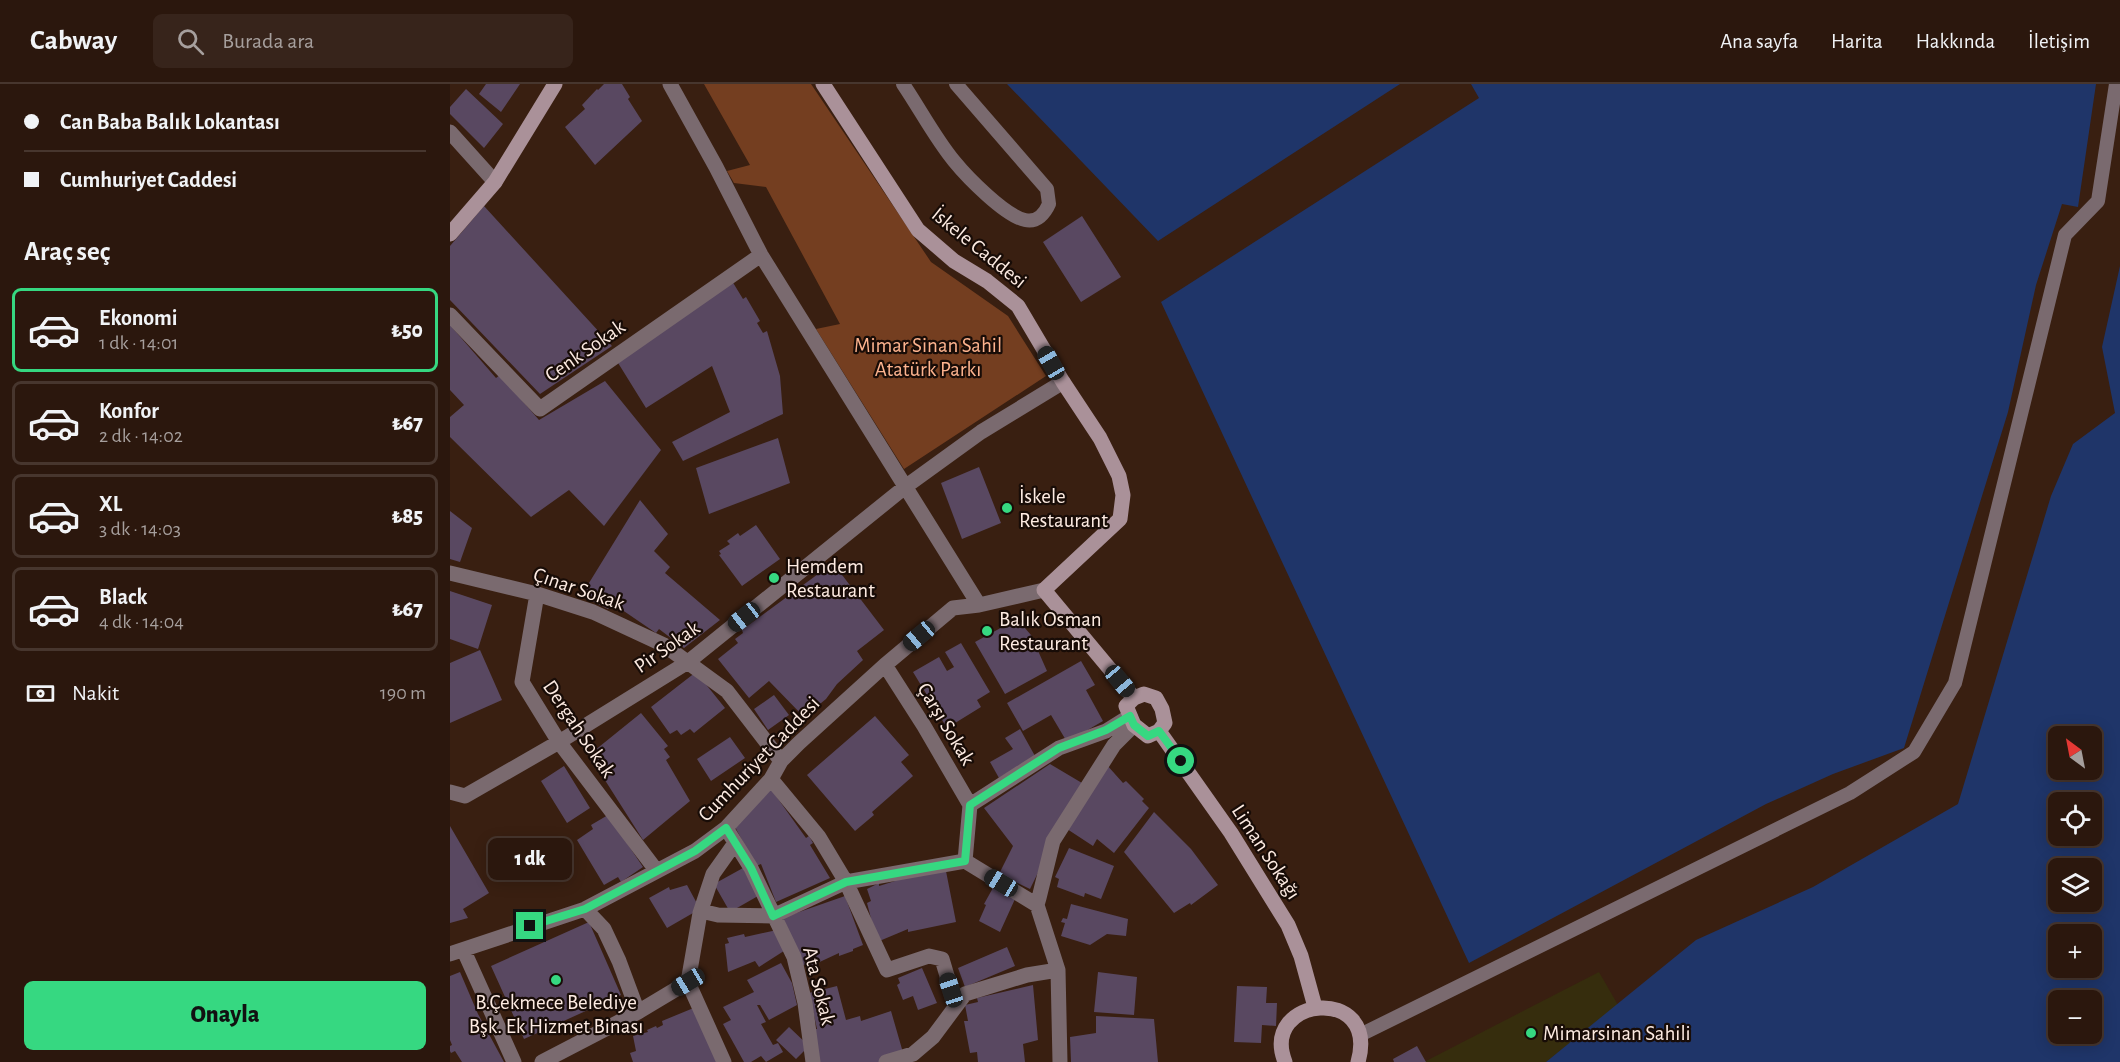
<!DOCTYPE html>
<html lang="tr">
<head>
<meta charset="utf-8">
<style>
  :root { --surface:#2b170d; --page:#37241b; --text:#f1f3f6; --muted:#a69f9d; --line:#47362e; --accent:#36d881 }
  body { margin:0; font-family:"Alegreya Sans",sans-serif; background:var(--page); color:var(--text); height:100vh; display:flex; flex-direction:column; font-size:22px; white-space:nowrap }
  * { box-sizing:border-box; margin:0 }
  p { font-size:20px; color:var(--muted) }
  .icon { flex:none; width:33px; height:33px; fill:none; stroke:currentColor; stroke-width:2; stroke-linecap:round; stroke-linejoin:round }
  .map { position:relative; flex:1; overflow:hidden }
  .panel { display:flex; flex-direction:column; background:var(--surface); width:450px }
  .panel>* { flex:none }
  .hud { display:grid; align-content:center; height:132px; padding:0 24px; background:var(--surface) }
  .needle { width:39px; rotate:328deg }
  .buttons { position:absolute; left:1598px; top:642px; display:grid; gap:12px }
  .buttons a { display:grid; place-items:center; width:54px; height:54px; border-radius:9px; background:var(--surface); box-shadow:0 3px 15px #0003,0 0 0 2px var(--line); font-size:30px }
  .end { position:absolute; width:27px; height:27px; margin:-14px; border:8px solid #36d881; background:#111; box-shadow:0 0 0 3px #111 }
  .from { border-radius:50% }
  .bubble { position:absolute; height:42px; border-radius:9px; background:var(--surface); box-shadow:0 3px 15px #0003,0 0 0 2px var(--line); font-size:20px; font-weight:800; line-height:42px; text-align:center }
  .car { position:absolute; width:18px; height:36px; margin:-18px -9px; border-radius:8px; box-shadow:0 0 4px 2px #0007; background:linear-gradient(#222 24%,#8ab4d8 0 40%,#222 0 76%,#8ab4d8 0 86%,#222 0) }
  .hud b { display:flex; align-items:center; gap:21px; height:57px; font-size:22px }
  .hud b+b { border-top:2px solid var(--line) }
  .hud i { width:15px; height:15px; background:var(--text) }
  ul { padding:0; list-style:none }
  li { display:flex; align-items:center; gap:18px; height:84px; margin:0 12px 9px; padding:0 12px; border:3px solid var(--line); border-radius:9px }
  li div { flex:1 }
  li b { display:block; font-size:22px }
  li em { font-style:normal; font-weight:800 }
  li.active { border-color:var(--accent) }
  li>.icon { width:54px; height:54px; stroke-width:1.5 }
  h2 { padding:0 24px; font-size:27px; line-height:72px }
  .pay { display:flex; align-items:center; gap:15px; height:66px; padding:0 24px; font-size:22px }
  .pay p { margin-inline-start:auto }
  .button { display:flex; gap:12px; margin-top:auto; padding:12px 24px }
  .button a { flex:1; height:69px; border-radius:9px; background:var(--accent); color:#111; font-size:24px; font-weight:800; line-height:69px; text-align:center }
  header { display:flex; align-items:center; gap:36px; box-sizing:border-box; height:84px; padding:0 30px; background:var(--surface); border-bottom:2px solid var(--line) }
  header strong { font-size:28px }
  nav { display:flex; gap:33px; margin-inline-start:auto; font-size:21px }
  .search { width:420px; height:54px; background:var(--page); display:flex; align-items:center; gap:15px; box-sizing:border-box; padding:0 21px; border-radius:9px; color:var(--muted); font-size:22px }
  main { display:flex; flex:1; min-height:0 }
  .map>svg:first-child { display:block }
</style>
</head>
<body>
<header>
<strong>Cabway</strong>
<div class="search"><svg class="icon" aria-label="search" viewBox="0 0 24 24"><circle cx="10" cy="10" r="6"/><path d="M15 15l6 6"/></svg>Burada ara</div>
<nav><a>Ana sayfa</a><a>Harita</a><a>Hakkında</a><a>İletişim</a></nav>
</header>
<main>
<section class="panel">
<div class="hud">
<b><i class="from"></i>Can Baba Balık Lokantası</b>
<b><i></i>Cumhuriyet Caddesi</b>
</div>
<h2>Araç seç</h2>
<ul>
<li class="active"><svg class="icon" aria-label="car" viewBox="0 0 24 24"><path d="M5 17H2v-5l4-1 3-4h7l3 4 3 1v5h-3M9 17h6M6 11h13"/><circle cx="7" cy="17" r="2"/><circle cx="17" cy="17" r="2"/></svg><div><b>Ekonomi</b><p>1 dk · 14:01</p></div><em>₺50</em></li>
<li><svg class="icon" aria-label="car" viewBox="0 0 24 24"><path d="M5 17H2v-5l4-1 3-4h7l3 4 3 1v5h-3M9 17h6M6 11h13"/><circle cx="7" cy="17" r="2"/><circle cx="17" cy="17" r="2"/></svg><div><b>Konfor</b><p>2 dk · 14:02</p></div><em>₺67</em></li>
<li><svg class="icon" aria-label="car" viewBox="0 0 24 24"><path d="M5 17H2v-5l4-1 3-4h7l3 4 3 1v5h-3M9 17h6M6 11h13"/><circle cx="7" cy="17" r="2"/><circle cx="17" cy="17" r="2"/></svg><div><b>XL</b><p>3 dk · 14:03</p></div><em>₺85</em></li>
<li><svg class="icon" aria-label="car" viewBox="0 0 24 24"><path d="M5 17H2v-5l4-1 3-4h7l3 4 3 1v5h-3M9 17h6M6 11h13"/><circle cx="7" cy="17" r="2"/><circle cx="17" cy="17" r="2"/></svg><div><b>Black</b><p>4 dk · 14:04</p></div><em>₺67</em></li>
</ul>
<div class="pay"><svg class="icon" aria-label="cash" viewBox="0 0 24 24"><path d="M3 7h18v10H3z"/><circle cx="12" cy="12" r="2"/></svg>Nakit<p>190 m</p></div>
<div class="button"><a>Onayla</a></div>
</section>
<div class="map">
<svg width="1670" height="978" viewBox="0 0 1670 978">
  <rect width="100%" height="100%" fill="#391f11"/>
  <!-- green -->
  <path fill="#743e20" d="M254 0H361L481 178 558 232 596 292 454 385 366 245 390 240 316 103 284 99 277 87 300 81Z"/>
  <!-- sand -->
  <path fill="#362d0d" d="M1149 888 1168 921 1096 978H974Z"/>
  <!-- water -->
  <path fill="#1f3569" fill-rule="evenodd" d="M557 0H950L708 157Z
    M1021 0H1646L1628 123 1612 120 1586 201 1558 328 1454 664 1383 690 1316 720 1019 879 711 218 1029 14Z
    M1670 182V978H1096L1246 856 1363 803 1508 720 1601 412 1623 360 1665 329 1652 263ZM1608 652H1641V686H1608ZM1608 718H1641V752H1608ZM1641 784V818H1608V784ZM1608 850H1641V884H1608ZM1608 916H1641V950H1608Z"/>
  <!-- building -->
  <path fill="#594861" d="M36 0H70L51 28 29 10Z
    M154 0H172L180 13 178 15 192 37 145 81 115 43 135 25 132 21 147 5 148 6Z
    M16 5 53 40 34 64 0 30V23Z
    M34 122 162 262 90 310 0 216V162Z
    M632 132 671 193 631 218 593 158Z
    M282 197 293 215 296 213 310 237 307 239 313 249 317 247 330 292 333 330 233 377 222 358 280 328 262 282 196 324 165 274Z
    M0 241 46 294 50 291 89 336 155 297 211 366 154 442 119 406 81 433 0 353V333L14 321 0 306Z
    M328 354 340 399 259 430 246 384Z
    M529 383 551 439 512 455 491 399Z
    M190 416 218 450 204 467 220 483 215 489 270 536 234 564 209 545 206 549 162 519 158 525 131 512Z
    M0 427 22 444 10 478 0 475Z
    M306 441 330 475 292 502 269 471 271 470 269 467 280 460 277 457 288 449 290 452Z
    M383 479 434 546 407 567 413 576 387 600 376 615 354 633 319 597 299 614 268 575 288 559 285 555 293 549 292 546Z
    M0 507 42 521 28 565 0 555Z
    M567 535 581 551 597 587 555 610 525 558Z
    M511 559 540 608 527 616 531 623 497 644 463 588 489 573 497 587 504 583 495 568Z
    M30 566 52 616 0 639V579Z
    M631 577 645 601 636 606 653 637 617 658 601 631 573 647 557 619Z
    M246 588 275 624 244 649 240 645 231 651 227 646 220 650 201 623Z
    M324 611 339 631 318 646 304 625Z
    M191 629 218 662 214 665 220 673 216 676 240 717 193 756 139 671Z
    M425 632 459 671 451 678 463 692 422 728 424 731 405 747 357 691Z
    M570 645 585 672 549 694 540 678 563 665 555 654Z
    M280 653 295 674 261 697 247 675Z
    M600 680 632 699 580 805 549 790 563 762 534 724Z
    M656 680 673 699 676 697 694 715 692 717 699 724 664 769 647 755 643 762 614 743Z
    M114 682 140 724 117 739 91 697Z
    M321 705 356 754 359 752 363 759 360 761 380 794 326 818 311 780 306 782 285 743Z
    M704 728 741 765 768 801 741 821 740 819 724 829 674 768Z
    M158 731 193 783 171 798 168 793 154 801 127 756 143 745 141 741Z
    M0 742 39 809 13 825 18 834 0 839Z
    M619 764 664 782 651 815 635 809 634 813 607 803 609 795 605 793Z
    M495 782 506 838 458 848V845L427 858 417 819 421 817 417 805 429 799V802L445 797 444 793Z
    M293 784 308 812 280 828 264 800Z
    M237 801 250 825 217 844 199 814 219 803 220 806Z
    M544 802 565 815 550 848 529 837 536 821 534 820Z
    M395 812 413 861 403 865V867L389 872V869L361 882 360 879 349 883 332 834Z
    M621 820 678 835 676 852 657 850 640 861 611 852 615 839 611 838 613 834 617 835Z
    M139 838 171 911 74 955 41 882Z
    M327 846 337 865 309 883 305 877 278 888 275 860 279 859 277 854 294 850 295 853Z
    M557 863 565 882 515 903 508 884Z
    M331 879 342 899 347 921 319 936 310 921H307L316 938 311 940 323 961 328 959 333 968 316 978 311 972 301 978H294L273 940 281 936 273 923 304 908 297 896Z
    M472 884 487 919 468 926 463 912 453 916 447 901 450 899 448 894Z
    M10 888 28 930 54 978H12L5 967 1 969 0 967V962L2 961 0 956V892Z
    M648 888 687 893 684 931 644 928Z
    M583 901 588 956 573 960 575 978H528L527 968 520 969 514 937H518L515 921 528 918 527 914Z
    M387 902 396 936 410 932 411 937 441 927 454 972 429 978H367L362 945H367L359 909Z
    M787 902 817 903 816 919H827L826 942 812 941 811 959 784 958Z
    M246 923 269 978H183L180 969 186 967 183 952 198 948 197 946 206 942 207 944 213 941 212 937Z
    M646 932 704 935 708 978H621L620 953 646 949Z
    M339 943 359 962 346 975 326 956Z
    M967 962 976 978H944L943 975Z"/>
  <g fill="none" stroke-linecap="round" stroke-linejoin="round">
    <!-- lane -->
    <path stroke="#7a6a6f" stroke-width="14" d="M453 0C470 25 485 54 504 77 517 93 555 132 575 136 587 139 595 129 599 120L597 105 506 0
      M910 951 1400 709 1464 668 1505 599 1615 151 1648 117 1666 0"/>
    <!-- street -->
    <path stroke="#7a6a6f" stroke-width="15" d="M220 0 266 83 311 171 529 521
      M0 48 45 98
      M0 231 90 325 311 171
      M0 489 87 510 143 528 214 561 277 607 331 677
      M87 510 72 598 109 658 206 786
      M435 581 474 642 520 721
      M321 695 369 753 396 798 437 886 479 872 492 875 506 922
      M0 708 15 712 109 658 238 578 455 403 531 348 613 298
      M520 721 609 664 656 647 680 632
      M276 744 301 784 344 873 355 919 363 978
      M515 777 587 821
      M135 825 154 845 169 877 188 928
      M251 827 268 831 323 832 396 798 515 777 520 721
      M14 867 64 978
      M0 870 135 825 245 767 276 744 321 695 331 677 349 659 435 581 503 524 529 521 594 506
      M92 978 188 928 238 898
      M274 978 238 898 250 829 263 790 285 759
      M436 978 463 970 483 953 515 910 577 891 608 886
      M610 978 608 886 587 821 589 814 603 757 664 661 684 641"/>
    <!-- secondary -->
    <path stroke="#aa9199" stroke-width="15" d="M373 0 468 146 504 177 537 197 568 222 613 298 650 354 669 392 673 411 670 435 594 506 684 614
      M0 150 45 98 105 0
      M694 610 706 614 712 625 715 639 709 647 698 652 684 641 676 622 684 614Z
      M709 647 781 749 838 841 851 872 865 923
      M835 978C809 912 930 900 908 978"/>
  </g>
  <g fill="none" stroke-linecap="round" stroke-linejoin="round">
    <!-- route -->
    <path stroke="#36d881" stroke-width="8" d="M80 842 135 825 245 767 276 744 301 784 323 832 396 798 515 777 520 721 609 664 656 646 680 632 684 641 698 652 709 647 731 677"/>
  </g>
  <!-- markers -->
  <g fill="#36d881" stroke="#180c07" stroke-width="2">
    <circle cx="557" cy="424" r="6"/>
    <circle cx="324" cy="494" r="6"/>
    <circle cx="537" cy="547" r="6"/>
    <circle cx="106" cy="896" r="6"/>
    <circle cx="1081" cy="949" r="6"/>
  </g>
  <g text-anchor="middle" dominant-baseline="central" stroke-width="4.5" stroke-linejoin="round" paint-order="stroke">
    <!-- street labels -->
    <g font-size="21" fill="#fdebe2" stroke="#180c07">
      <text transform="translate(529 164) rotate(39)">İskele Caddesi</text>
      <text transform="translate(135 267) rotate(-35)">Cenk Sokak</text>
      <text transform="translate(129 505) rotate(19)">Çınar Sokak</text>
      <text transform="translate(217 563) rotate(-35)">Pir Sokak</text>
      <text transform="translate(496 640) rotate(59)">Çarşı Sokak</text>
      <text transform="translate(129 645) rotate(56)">Dergah Sokak</text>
      <text transform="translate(309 675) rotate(-46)">Cumhuriyet Caddesi</text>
      <text transform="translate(816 768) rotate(57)">Liman Sokağı</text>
      <text transform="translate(369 902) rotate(76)">Ata Sokak</text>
    </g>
    <!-- park labels -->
    <g font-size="21" fill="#fdb38e" stroke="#180c07">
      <text x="478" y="261">Mimar Sinan Sahil<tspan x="478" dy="24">Atatürk Parkı</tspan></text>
    </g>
    <!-- poi labels -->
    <g font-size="21" fill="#fdebe2" stroke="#180c07" text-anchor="start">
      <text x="569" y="412">İskele<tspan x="569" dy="24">Restaurant</tspan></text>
      <text x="336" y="482">Hemdem<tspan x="336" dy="24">Restaurant</tspan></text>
      <text x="549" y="535">Balık Osman<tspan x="549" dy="24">Restaurant</tspan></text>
      <text x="106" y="918" text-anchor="middle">B.Çekmece Belediye<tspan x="106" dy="24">Bşk. Ek Hizmet Binası</tspan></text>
      <text x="1093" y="949">Mimarsinan Sahili</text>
    </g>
  </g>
</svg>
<div class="buttons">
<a><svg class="needle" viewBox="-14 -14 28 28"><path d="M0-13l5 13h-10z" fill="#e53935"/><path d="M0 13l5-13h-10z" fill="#a69f9d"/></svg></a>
<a><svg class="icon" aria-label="locate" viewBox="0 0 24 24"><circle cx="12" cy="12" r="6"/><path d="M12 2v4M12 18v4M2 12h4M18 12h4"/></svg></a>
<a><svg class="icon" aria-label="layers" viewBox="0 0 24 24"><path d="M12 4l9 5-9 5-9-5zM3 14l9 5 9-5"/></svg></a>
<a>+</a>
<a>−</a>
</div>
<i class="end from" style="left:731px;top:677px"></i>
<i class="end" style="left:80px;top:842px"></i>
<div class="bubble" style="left:38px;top:754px;width:84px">1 dk</div>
<i class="car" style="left:601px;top:279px;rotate:330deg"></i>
<i class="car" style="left:294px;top:533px;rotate:232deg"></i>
<i class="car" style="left:469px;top:552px;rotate:230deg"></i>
<i class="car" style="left:670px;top:597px;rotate:140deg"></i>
<i class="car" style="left:551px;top:799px;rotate:301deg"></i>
<i class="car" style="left:238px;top:898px;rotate:239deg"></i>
<i class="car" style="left:501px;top:906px;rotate:342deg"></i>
</div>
</main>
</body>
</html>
